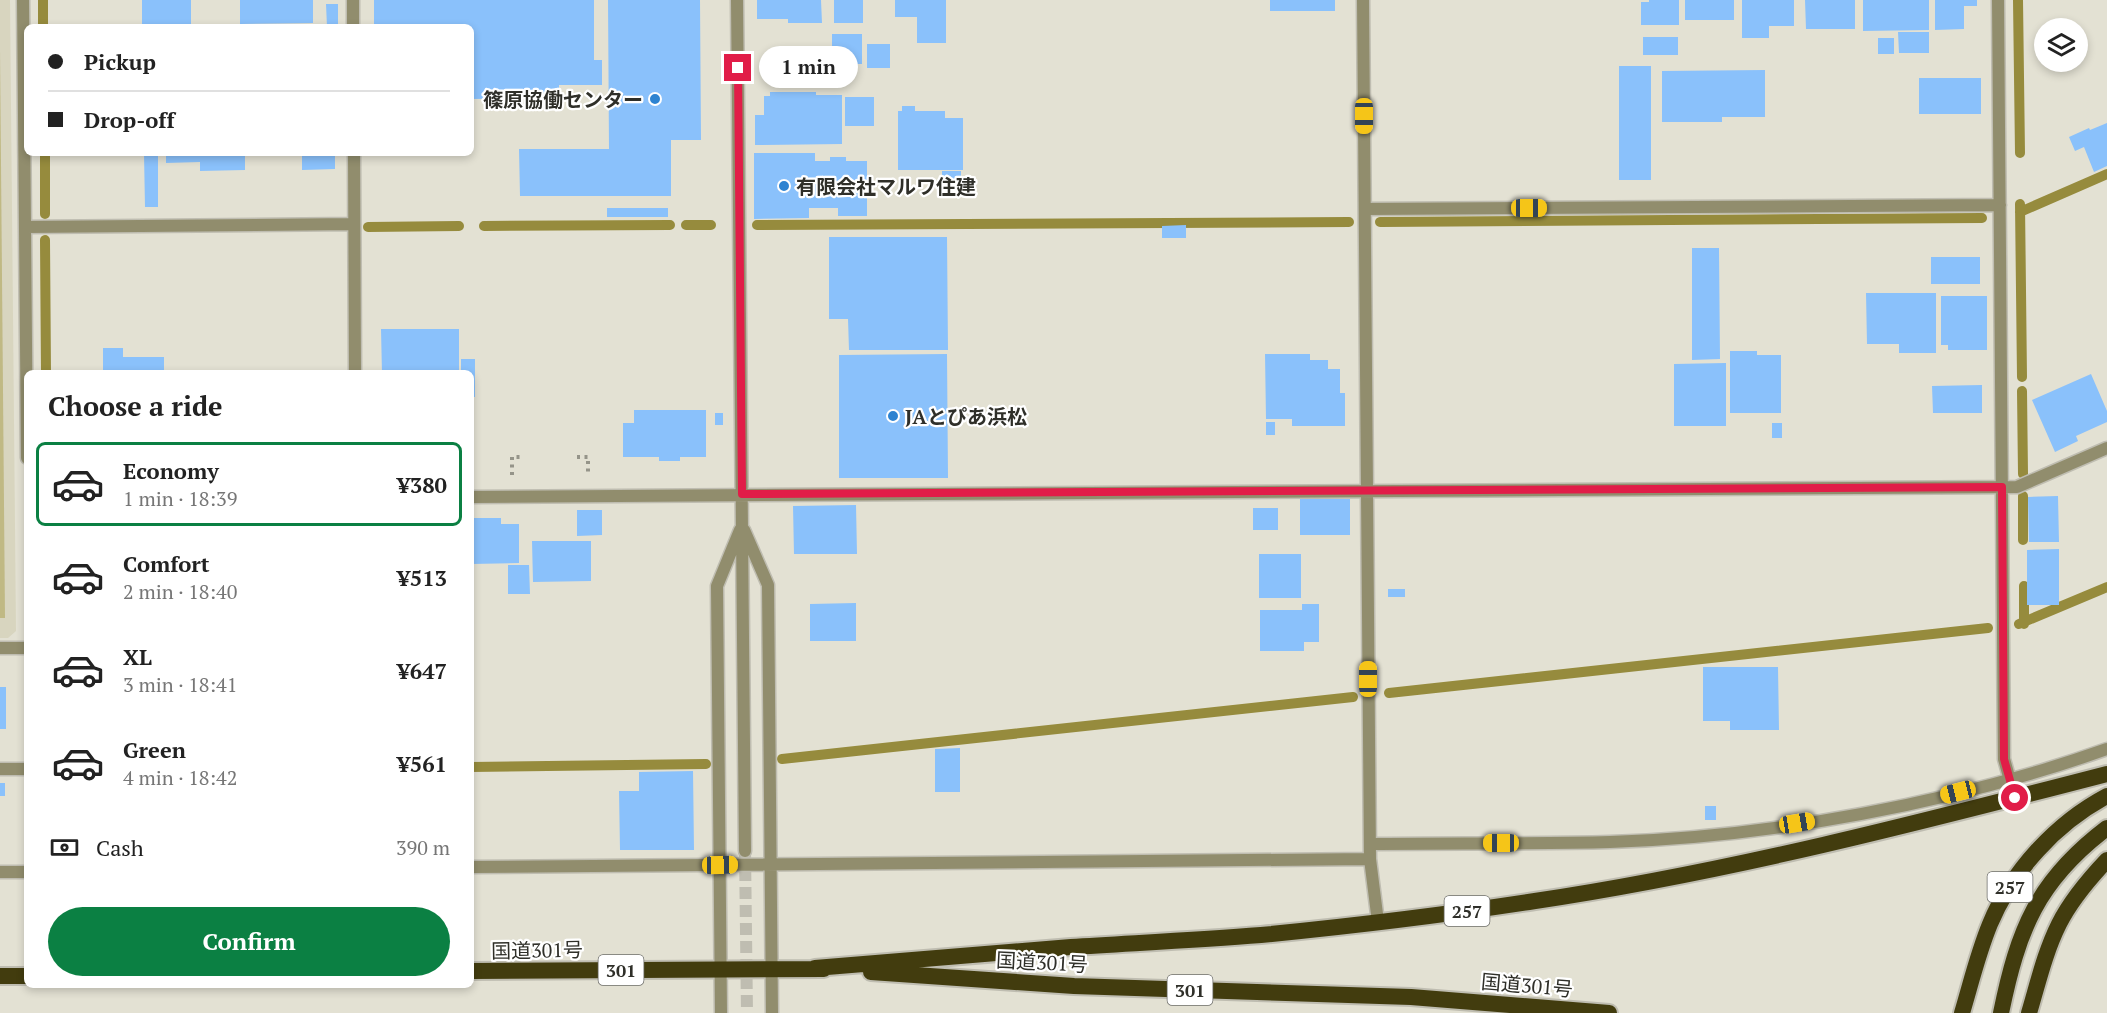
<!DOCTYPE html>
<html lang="en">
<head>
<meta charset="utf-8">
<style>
  :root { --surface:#fff; --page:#f6f6f6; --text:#222; --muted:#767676; --line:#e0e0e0; --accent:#0b8043 }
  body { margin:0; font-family:"PT Serif","Noto Sans JP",serif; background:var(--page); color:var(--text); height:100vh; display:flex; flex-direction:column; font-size:22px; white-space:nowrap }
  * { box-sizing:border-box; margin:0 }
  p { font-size:20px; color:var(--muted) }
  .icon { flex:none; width:33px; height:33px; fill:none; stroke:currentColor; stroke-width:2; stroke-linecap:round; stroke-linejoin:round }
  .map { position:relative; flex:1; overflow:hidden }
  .sheet { position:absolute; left:24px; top:370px; width:450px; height:618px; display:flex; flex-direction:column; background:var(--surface); border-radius:9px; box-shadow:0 3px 9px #0003 }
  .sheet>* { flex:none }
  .banner { position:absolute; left:24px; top:24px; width:450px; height:132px; border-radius:9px; box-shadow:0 3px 9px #0003; display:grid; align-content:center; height:132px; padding:0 24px; background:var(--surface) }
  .tools { position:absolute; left:2034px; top:18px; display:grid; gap:12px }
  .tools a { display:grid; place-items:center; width:54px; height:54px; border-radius:50%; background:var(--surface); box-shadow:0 3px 9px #0003; font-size:30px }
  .end { position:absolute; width:27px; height:27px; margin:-14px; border:8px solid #e11d48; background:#fff; box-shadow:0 0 0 3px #fff }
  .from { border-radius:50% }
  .bubble { position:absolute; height:42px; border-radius:21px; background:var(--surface); box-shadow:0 3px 9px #0003; font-size:20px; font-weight:700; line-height:42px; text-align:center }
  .car { position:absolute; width:18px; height:36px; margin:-18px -9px; border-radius:8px; box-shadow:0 0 4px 2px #0007; background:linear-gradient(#f5c518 24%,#345 0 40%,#f5c518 0 76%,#345 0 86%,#f5c518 0) }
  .banner b { display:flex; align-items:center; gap:21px; height:57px; font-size:22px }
  .banner b+b { border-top:2px solid var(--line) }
  .banner i { width:15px; height:15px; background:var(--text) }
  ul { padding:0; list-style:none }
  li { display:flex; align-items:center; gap:18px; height:84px; margin:0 12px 9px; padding:0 12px; border:3px solid transparent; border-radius:9px }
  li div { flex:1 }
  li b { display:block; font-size:22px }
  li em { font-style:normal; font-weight:700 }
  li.selected { border-color:var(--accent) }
  li>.icon { width:54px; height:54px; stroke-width:1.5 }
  h2 { padding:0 24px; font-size:27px; line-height:72px }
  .pay { display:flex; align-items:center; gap:15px; height:66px; padding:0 24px; font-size:22px }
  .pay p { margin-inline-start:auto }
  .action { display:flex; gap:12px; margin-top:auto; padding:12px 24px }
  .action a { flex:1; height:69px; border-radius:36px; background:var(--accent); color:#fff; font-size:24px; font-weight:700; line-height:69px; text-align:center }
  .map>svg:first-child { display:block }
</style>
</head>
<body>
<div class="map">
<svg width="2107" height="1013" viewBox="0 0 2107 1013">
  <rect width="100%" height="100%" fill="#e3e1d3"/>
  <!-- built -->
  <path fill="#d8d5bf" d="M0 0H10L16 631 8 638H0Z"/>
  <!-- green -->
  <path fill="#c0b984" d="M0 49 5 618H0Z"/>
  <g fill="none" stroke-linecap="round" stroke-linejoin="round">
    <!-- stream -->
    <path stroke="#968b3d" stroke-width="10" d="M43 0V27
      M2018 0 2020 153
      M45 153V214
      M2020 204 2022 377
      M2020 212 2107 174
      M1380 222 1982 218
      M686 225H711
      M757 225 1349 222
      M484 226 670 225
      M368 227 459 226
      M45 240 46 374
      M2022 391 2023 474
      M2023 496V540
      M2024 586V624
      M2019 624 2107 587
      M1389 693 1988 628
      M782 759 1353 697
      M471 767 706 764"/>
  </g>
  <!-- building -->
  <path fill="#8ac1fb" d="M142 0H191V27H142Z
    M240 0H313V23L240 24Z
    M374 0H594V60H602V85H559V98L471 99V27H374Z
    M608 0H700L701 140H671V196H520L519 149H609Z
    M757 0H821L822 23H788V19H757Z
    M834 0H863V23H834Z
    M895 0H946V43H917V17H895Z
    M1270 0H1335V11H1270Z
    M1649 0H1679V25H1641V2H1649Z
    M1685 0H1734V20H1685Z
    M1742 0H1794V26H1769V38H1742Z
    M1805 0H1855V29H1806Z
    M1863 0H1929V30L1863 31Z
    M1935 0H1977V6H1964V29L1935 30Z
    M326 4H338V27H327Z
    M1898 32H1929V53H1899Z
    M832 34H862V64H832Z
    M1643 37H1678V55H1643Z
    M1878 38H1894V54H1878Z
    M867 44H890V68H867Z
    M1619 66H1651V180H1619Z
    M1765 70V117H1722V122H1662V71Z
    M1919 78H1981V114H1919Z
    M770 92H816V95H842V144L755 145V115H764V96H770Z
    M845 97H874V126H845Z
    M902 106H915V111H945V118H963V170H898V111H902Z
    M2107 123V166L2094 172 2084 147 2075 151 2069 137 2089 128 2090 130Z
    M166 153H245V170L200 171V162L166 163Z
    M302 153H335V169L302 170Z
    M754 153H815V161H830V157H846V161H867V216H838V208H809V218L754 219Z
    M144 154H158V207H145Z
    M942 171H961V186H942Z
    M607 208H668V217H607Z
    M1186 225V238H1162V226Z
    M829 237H947L948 350H849L848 319H829Z
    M1692 248H1719L1720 359 1692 360Z
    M1931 257H1980V284H1931Z
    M1866 293H1936V353H1899V344H1867Z
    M1941 296H1987V350H1948V345H1941Z
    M381 329H459V374H382Z
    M103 348H123V357H164V374H103Z
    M1730 351H1757V355H1781V413H1730Z
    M947 354 948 478H839V355Z
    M1265 354H1310V360H1328V369H1340V393H1345V426H1292V419H1266Z
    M461 359H475V397H471V374H461Z
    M1726 363V426H1674V364Z
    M2091 374 2107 411V422L2076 436 2078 441 2055 452 2032 400Z
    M1982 385V413H1933L1932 386Z
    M634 410H706V457H680V461H659V457H623V423H634Z
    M715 413H723V425H715Z
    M1266 422H1275V435H1266Z
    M1772 423H1782V438H1772Z
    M2058 496 2059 542H2029L2028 497Z
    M1300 499H1350V535H1300Z
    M856 505 857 554H794L793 506Z
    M1253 508H1278V530H1253Z
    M577 510H602V535L577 536Z
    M471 518H501V524H519V563L471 564Z
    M532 541H591V581L533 582Z
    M2059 549V605H2027V550Z
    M1259 554H1301V598H1259Z
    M508 565H529L530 594H508Z
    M1388 589H1405V597H1388Z
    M856 603V641H810V604Z
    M1302 604H1319V642H1304V651H1260V610H1302Z
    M1703 667H1778L1779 730H1730V721H1703Z
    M0 687H6V729H0Z
    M960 748V792H935V749Z
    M693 771 694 850H620L619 791H639V772Z
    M0 783H5V796H0Z
    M1705 806H1716V820H1705Z"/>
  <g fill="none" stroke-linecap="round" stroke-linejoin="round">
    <!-- minor-tunnel -->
    <path stroke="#bfbdb1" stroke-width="12" stroke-dasharray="12 6" stroke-linecap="butt" d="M745 851 747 1013"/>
    <defs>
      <path id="minor" d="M23 0 27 458
        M353 0V27
        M737 0 745 851
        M1363 0 1370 859 1378 922
        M1998 0 2004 759 2015 798
        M354 153 355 374
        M1365 209 2000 205
        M25 227 354 224
        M471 497 2017 487 2107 448
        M744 530 768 585 772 1013
        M0 648H27
        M0 769H27
        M1370 844C1450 843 1530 844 1610 842 1771 837 1955 803 2107 749
        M471 867 1370 859
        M0 872H27
        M721 1013 717 586 740 530"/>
      <path id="trunk" d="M815 968C900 961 985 954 1071 947 1134 943 1198 940 1261 935 1353 926 1444 915 1535 901 1729 872 1918 823 2107 774
        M471 971 824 969
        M871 972 1074 986 1411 997 1609 1013
        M0 976H27
        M1962 1013C1971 983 1978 953 1990 924 2012 871 2056 823 2107 796
        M2001 1013C2018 930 2037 881 2107 828
        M2029 1013C2038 983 2045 952 2059 924 2071 900 2089 879 2107 860"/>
    </defs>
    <!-- minor casing -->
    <use href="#minor" stroke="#bfbdb1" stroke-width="15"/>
    <!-- trunk casing -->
    <use href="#trunk" stroke="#bfbdb1" stroke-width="20"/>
    <!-- path -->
    <path stroke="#959489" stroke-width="4" stroke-dasharray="3 4.5" stroke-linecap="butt" d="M577 457H588V475
      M512 475V457H523"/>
    <!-- minor -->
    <use href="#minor" stroke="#918d6d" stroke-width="12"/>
    <!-- trunk -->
    <use href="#trunk" stroke="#423c0e" stroke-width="16"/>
  </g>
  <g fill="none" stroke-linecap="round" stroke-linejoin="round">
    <!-- route -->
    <path stroke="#e11d48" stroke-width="8" d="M738 68 742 494 2002 487 2004 759 2015 798"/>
  </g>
  <!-- markers -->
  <g fill="#2d83d1" stroke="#fff" stroke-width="2">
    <circle cx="655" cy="99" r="6"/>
    <circle cx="784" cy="186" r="6"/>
    <circle cx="893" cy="416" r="6"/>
  </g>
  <g text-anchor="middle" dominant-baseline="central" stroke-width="4.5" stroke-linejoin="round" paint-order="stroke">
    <!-- shield labels -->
    <g fill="#fff" stroke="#6d6d69" stroke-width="1.5">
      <rect x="1987.5" y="872" width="45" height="30" rx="4.5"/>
      <rect x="1444.5" y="896" width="45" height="30" rx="4.5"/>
      <rect x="598.5" y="955" width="45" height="30" rx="4.5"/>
      <rect x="1167.5" y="975" width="45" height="30" rx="4.5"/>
    </g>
    <g font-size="18" font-weight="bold" fill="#2f2f29">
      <text x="2010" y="887">257</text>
      <text x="1467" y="911">257</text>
      <text x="621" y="970">301</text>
      <text x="1190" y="990">301</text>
    </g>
    <!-- poi labels -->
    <g font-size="20" font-weight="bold" fill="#2f2f29" stroke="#fff" text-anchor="start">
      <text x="643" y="99" text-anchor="end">篠原協働センター</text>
      <text x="796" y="186">有限会社マルワ住建</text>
      <text x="905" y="416">JAとぴあ浜松</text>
    </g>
    <!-- street labels -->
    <g font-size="20" fill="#2f2f29" stroke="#fff">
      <text transform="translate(537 950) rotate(-1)">国道301号</text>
      <text transform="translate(1042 962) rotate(3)">国道301号</text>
      <text transform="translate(1527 985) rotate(5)">国道301号</text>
    </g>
  </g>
</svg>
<div class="tools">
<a><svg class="icon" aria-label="layers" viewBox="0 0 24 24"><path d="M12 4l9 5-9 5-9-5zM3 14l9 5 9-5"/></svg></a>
</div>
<i class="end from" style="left:2015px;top:798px"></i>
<i class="end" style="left:738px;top:68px"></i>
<div class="bubble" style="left:759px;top:46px;width:99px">1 min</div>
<i class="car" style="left:1364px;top:116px;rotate:180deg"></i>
<i class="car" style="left:1529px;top:208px;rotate:90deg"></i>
<i class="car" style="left:1368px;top:679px;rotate:0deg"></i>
<i class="car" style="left:1958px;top:792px;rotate:256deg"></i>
<i class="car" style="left:1797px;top:823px;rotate:81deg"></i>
<i class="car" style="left:1501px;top:843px;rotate:270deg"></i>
<i class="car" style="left:720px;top:865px;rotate:89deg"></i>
<div class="banner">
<b><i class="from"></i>Pickup</b>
<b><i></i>Drop-off</b>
</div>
<section class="sheet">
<h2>Choose a ride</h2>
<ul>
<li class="selected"><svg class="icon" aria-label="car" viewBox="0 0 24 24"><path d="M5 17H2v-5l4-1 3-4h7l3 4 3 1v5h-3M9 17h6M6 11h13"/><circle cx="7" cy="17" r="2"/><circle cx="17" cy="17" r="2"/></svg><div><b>Economy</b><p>1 min · 18:39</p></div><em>¥380</em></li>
<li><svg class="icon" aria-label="car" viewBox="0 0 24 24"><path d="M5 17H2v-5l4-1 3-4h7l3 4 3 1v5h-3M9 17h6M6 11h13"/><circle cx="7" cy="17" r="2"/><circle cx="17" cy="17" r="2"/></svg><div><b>Comfort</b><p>2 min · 18:40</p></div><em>¥513</em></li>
<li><svg class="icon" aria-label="car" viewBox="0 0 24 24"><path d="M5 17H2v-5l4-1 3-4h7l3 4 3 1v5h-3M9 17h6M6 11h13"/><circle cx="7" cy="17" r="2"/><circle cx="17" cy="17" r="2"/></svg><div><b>XL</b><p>3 min · 18:41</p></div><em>¥647</em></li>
<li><svg class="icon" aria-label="car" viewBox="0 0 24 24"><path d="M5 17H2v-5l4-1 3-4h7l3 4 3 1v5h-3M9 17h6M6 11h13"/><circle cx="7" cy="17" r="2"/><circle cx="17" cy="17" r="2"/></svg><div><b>Green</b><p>4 min · 18:42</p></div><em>¥561</em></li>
</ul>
<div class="pay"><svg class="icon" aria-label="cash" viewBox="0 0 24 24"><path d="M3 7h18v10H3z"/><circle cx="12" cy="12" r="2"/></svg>Cash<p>390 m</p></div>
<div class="action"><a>Confirm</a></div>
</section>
</div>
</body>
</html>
